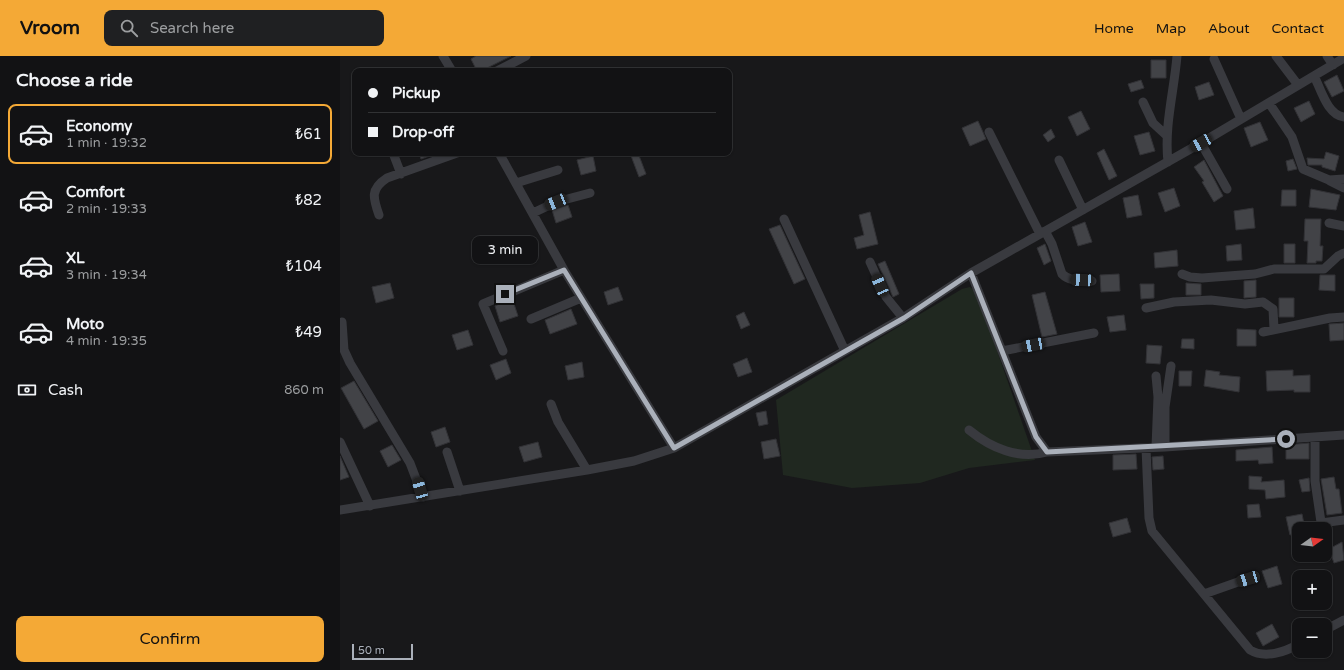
<!DOCTYPE html>
<html lang="en">
<head>
<meta charset="utf-8">
<style>
  :root { --surface:#121214; --page:#1f2022; --text:#f1f3f6; --muted:#9c9ea0; --line:#313234; --accent:#f4a936 }
  body { margin:0; font-family:"Varela Round",sans-serif; background:var(--page); color:var(--text); height:100vh; display:flex; flex-direction:column; font-size:15px; white-space:nowrap }
  * { box-sizing:border-box; margin:0 }
  p { font-size:13px; color:var(--muted) }
  .icon { flex:none; width:22px; height:22px; fill:none; stroke:currentColor; stroke-width:2; stroke-linecap:round; stroke-linejoin:round }
  .map { position:relative; flex:1; overflow:hidden }
  .sheet { display:flex; flex-direction:column; background:var(--surface); width:340px }
  .sheet>* { flex:none }
  .top-card { position:absolute; left:12px; top:12px; width:380px; height:88px; border-radius:8px; box-shadow:0 1px 3px #0004,0 0 0 1px var(--line); display:grid; align-content:center; height:88px; padding:0 16px; background:var(--surface) }
  .needle { width:26px; rotate:76deg }
  .fabs { position:absolute; left:952px; top:466px; display:grid; gap:8px }
  .fabs a { display:grid; place-items:center; width:40px; height:40px; border-radius:8px; background:var(--surface); box-shadow:0 1px 3px #0004,0 0 0 1px var(--line); font-size:20px }
  .scale { position:absolute; left:12px; bottom:10px; width:61px; box-sizing:border-box; padding-left:4px; border:2px solid #aab0ba; border-top:0; font-size:11px; line-height:14px; white-space:nowrap; color:#aab0ba; -webkit-text-stroke:3px #131315; paint-order:stroke }
  .end { position:absolute; width:18px; height:18px; margin:-9px; border:5px solid #aab0ba; background:#111; box-shadow:0 0 0 2px #111 }
  .from { border-radius:50% }
  .bubble { position:absolute; height:28px; border-radius:8px; background:var(--surface); box-shadow:0 1px 3px #0004,0 0 0 1px var(--line); font-size:13px; font-weight:600; line-height:28px; text-align:center }
  .car { position:absolute; width:12px; height:24px; margin:-12px -6px; border-radius:5px; box-shadow:0 0 3px 1px #0007; background:linear-gradient(#222 24%,#8ab4d8 0 40%,#222 0 76%,#8ab4d8 0 86%,#222 0) }
  .top-card b { display:flex; align-items:center; gap:14px; height:38px; font-size:15px }
  .top-card b+b { border-top:1px solid var(--line) }
  .top-card i { width:10px; height:10px; background:var(--text) }
  ul { padding:0; list-style:none }
  li { display:flex; align-items:center; gap:12px; height:60px; margin:0 8px 6px; padding:0 8px; border:2px solid transparent; border-radius:8px }
  li div { flex:1 }
  li b { display:block; font-size:15px }
  li em { font-style:normal; font-weight:600 }
  li.active { border-color:var(--accent) }
  li>.icon { width:36px; height:36px; stroke-width:1.5 }
  h2 { padding:0 16px; font-size:18px; line-height:48px }
  .pay { display:flex; align-items:center; gap:10px; height:44px; padding:0 16px; font-size:15px }
  .pay p { margin-inline-start:auto }
  .button { display:flex; gap:8px; margin-top:auto; padding:8px 16px }
  .button a { flex:1; height:46px; border-radius:8px; background:var(--accent); color:#111; font-size:16px; font-weight:600; line-height:46px; text-align:center }
  header { display:flex; align-items:center; gap:24px; box-sizing:border-box; height:56px; padding:0 20px; background:var(--accent); color:#111 }
  header strong { font-size:19px }
  nav { display:flex; gap:22px; margin-inline-start:auto; font-size:14px }
  .search { width:280px; height:36px; background:var(--page); display:flex; align-items:center; gap:10px; box-sizing:border-box; padding:0 14px; border-radius:8px; color:var(--muted); font-size:15px }
  main { display:flex; flex:1; min-height:0 }
  .map>svg:first-child { display:block }
</style>
</head>
<body>
<header>
<strong>Vroom</strong>
<div class="search"><svg class="icon" aria-label="search" viewBox="0 0 24 24"><circle cx="10" cy="10" r="6"/><path d="M15 15l6 6"/></svg>Search here</div>
<nav><a>Home</a><a>Map</a><a>About</a><a>Contact</a></nav>
</header>
<main>
<section class="sheet">
<h2>Choose a ride</h2>
<ul>
<li class="active"><svg class="icon" aria-label="car" viewBox="0 0 24 24"><path d="M5 17H2v-5l4-1 3-4h7l3 4 3 1v5h-3M9 17h6M6 11h13"/><circle cx="7" cy="17" r="2"/><circle cx="17" cy="17" r="2"/></svg><div><b>Economy</b><p>1 min · 19:32</p></div><em>₺61</em></li>
<li><svg class="icon" aria-label="car" viewBox="0 0 24 24"><path d="M5 17H2v-5l4-1 3-4h7l3 4 3 1v5h-3M9 17h6M6 11h13"/><circle cx="7" cy="17" r="2"/><circle cx="17" cy="17" r="2"/></svg><div><b>Comfort</b><p>2 min · 19:33</p></div><em>₺82</em></li>
<li><svg class="icon" aria-label="car" viewBox="0 0 24 24"><path d="M5 17H2v-5l4-1 3-4h7l3 4 3 1v5h-3M9 17h6M6 11h13"/><circle cx="7" cy="17" r="2"/><circle cx="17" cy="17" r="2"/></svg><div><b>XL</b><p>3 min · 19:34</p></div><em>₺104</em></li>
<li><svg class="icon" aria-label="car" viewBox="0 0 24 24"><path d="M5 17H2v-5l4-1 3-4h7l3 4 3 1v5h-3M9 17h6M6 11h13"/><circle cx="7" cy="17" r="2"/><circle cx="17" cy="17" r="2"/></svg><div><b>Moto</b><p>4 min · 19:35</p></div><em>₺49</em></li>
</ul>
<div class="pay"><svg class="icon" aria-label="cash" viewBox="0 0 24 24"><path d="M3 7h18v10H3z"/><circle cx="12" cy="12" r="2"/></svg>Cash<p>860 m</p></div>
<div class="button"><a>Confirm</a></div>
</section>
<div class="map">
<svg width="1004" height="614" viewBox="0 0 1004 614">
  <rect width="100%" height="100%" fill="#18181a"/>
  <!-- green -->
  <path fill="#202820" d="M630 231 637 237 695 404 629 412 580 427 512 432 443 419 436 344 622 233Z"/>
  <!-- building -->
  <path fill="#424347" stroke="#323236" d="M136 0H171L141 15H137L131 3Z
    M811 4H826V22H811Z
    M997 19 1004 35 992 41 984 26Z
    M801 24 804 32 791 36 788 28Z
    M869 26 874 39 859 44 855 31Z
    M969 45 975 58 961 66 954 52Z
    M741 55 750 73 737 80 728 61Z
    M638 65 646 83 630 90 622 72Z
    M920 66 928 84 911 91 904 72Z
    M711 73 715 81 708 86 703 79Z
    M809 76 815 95 800 99 794 80Z
    M764 93 777 120 769 124 757 97Z
    M986 96 999 100 995 115 982 111V109H968L967 102 984 103Z
    M79 97H98L81 103Z
    M290 97H298L306 118 299 121Z
    M253 100 256 115 241 119 237 104Z
    M953 103 957 113 948 115 946 105Z
    M864 104 883 140 874 146 862 126 864 125 854 111Z
    M834 132 840 150 825 156 818 137Z
    M971 133 1000 139 996 154 969 151Z
    M942 134H956V150H941Z
    M798 139 802 159 787 162 783 142Z
    M228 149 232 161 216 167 212 154Z
    M913 152 915 172 896 174 894 155Z
    M530 156 538 188 517 193 514 182 524 179 519 159Z
    M965 163H981L980 190H983L982 205H976V207H967L968 185H964Z
    M745 166 752 186 738 190 732 171Z
    M440 169 465 223 454 228 429 173Z
    M705 188 711 205 704 209 697 192Z
    M901 188 902 204 887 205 886 190Z
    M944 188H955V207H944Z
    M837 194 838 210 815 212 814 197Z
    M545 205 559 238 553 241 538 208Z
    M779 218 780 235 761 236 760 219Z
    M980 219H995V235L979 234Z
    M916 224V241L904 242V225Z
    M50 227 54 242 36 247 32 231Z
    M846 227 861 228V239H846Z
    M800 228H814V242L801 243Z
    M278 231 283 244 268 249 264 236Z
    M705 236 717 278 702 281 692 239Z
    M172 242 178 260 160 266 155 250Z
    M939 242H954V261H939Z
    M231 253 237 268 210 278 205 264Z
    M404 256 410 269 401 273 396 260Z
    M784 259 786 274 770 276 767 261Z
    M1004 267V284L990 285 989 268Z
    M897 273 916 274V290H897Z
    M128 274 133 289 117 294 112 279Z
    M842 283H854V293L841 292Z
    M807 289 822 290 820 308 806 307Z
    M407 302 412 316 398 321 393 308Z
    M166 303 171 317 156 324 150 309Z
    M242 306 244 321 228 324 225 310Z
    M866 314 880 316 879 319 900 321 899 336 864 330Z
    M953 314V320L970 319V336H954V334L927 335 926 315Z
    M839 315H852L851 330H839Z
    M14 325 38 365 24 373 1 332Z
    M426 355 428 368 419 370 416 357Z
    M105 371 110 386 96 391 91 376Z
    M436 383 440 400 424 403 421 386Z
    M198 386 202 401 184 406 179 391Z
    M969 387V403H946V389Z
    M52 389 61 404 48 411 40 395Z
    M932 391 933 407 919 408 918 404 896 405V394Z
    M796 398 797 413 773 414V399Z
    M0 400 9 421 0 424Z
    M823 400 824 413 813 414 812 401Z
    M909 420 922 421 921 426 944 424 945 441 926 443 925 434 909 433Z
    M994 421 996 433H999L1002 457 987 459 981 423Z
    M969 422 970 435 962 436 959 424Z
    M919 448 921 461 908 462 907 449Z
    M962 458 965 473H959V477L950 479 946 461Z
    M787 462 791 476 773 481 769 467Z
    M1002 486 1004 504 994 507 989 493Z
    M937 510 942 528 928 532 922 515Z
    M932 568 939 581 923 590 916 577Z"/>
  <g fill="none" stroke-linecap="round" stroke-linejoin="round">
    <!-- minor -->
    <path stroke="#393a3f" stroke-width="9" d="M103 0 112 15
      M936 0 958 29
      M987 0 993 9
      M874 3 901 63
      M157 15 186 0
      M974 20C981 33 987 59 1004 61
      M803 46 813 67 826 79
      M929 47 952 81 963 113 989 124 1004 123
      M649 76 700 178
      M861 87 887 133
      M53 97 61 118
      M159 97 224 214 334 392
      M719 104 743 154
      M828 106C824 70 834 36 837 0
      M990 125 1004 132
      M176 127 218 114
      M193 157 216 146 250 137
      M39 159C33 142 30 133 47 122L117 97
      M444 163 505 295
      M989 167 1004 170
      M705 175 712 188 722 218C730 226 742 224 752 225
      M530 206 546 241 563 262
      M631 217 696 381 707 396 825 391 1004 379
      M842 218 850 221 862 222 915 218 934 213H984L998 200 1004 197
      M806 252 834 246 871 244 905 248 923 246 933 253 934 273
      M191 263 241 242
      M2 266 4 294 10 307 70 407 83 441
      M923 276 990 262 1004 261
      M163 295 143 248 224 214
      M662 295 754 277
      M816 320 818 341 816 391
      M211 348 218 366 247 414
      M629 374C651 392 679 404 707 396
      M975 381V425L982 473
      M0 386 30 450
      M825 391V351L831 310
      M806 392 809 462 812 475 910 594C925 603 945 596 959 588
      M107 396 120 435
      M0 454 247 414 294 405 334 392 563 262 631 217 861 87 1004 2
      M981 467 1004 464
      M985 485 986 488
      M864 538 915 520
      M985 574 1004 564"/>
  </g>
  <g fill="none" stroke-linecap="round" stroke-linejoin="round">
    <!-- route -->
    <path stroke="#aab0ba" stroke-width="5" d="M165 238 224 214 334 392 564 262 631 217 696 381 707 396 946 383"/>
  </g>
</svg>
<div class="fabs">
<a><svg class="needle" viewBox="-14 -14 28 28"><path d="M0-13l5 13h-10z" fill="#e53935"/><path d="M0 13l5-13h-10z" fill="#9c9ea0"/></svg></a>
<a>+</a>
<a>−</a>
</div>
<div class="scale">50 m</div>
<i class="end from" style="left:946px;top:383px"></i>
<i class="end" style="left:165px;top:238px"></i>
<div class="bubble" style="left:132px;top:180px;width:66px">3 min</div>
<i class="car" style="left:861px;top:87px;rotate:241deg"></i>
<i class="car" style="left:216px;top:146px;rotate:248deg"></i>
<i class="car" style="left:742px;top:224px;rotate:273deg"></i>
<i class="car" style="left:540px;top:229px;rotate:337deg"></i>
<i class="car" style="left:693px;top:289px;rotate:259deg"></i>
<i class="car" style="left:80px;top:433px;rotate:344deg"></i>
<i class="car" style="left:908px;top:523px;rotate:253deg"></i>
<div class="top-card">
<b><i class="from"></i>Pickup</b>
<b><i></i>Drop-off</b>
</div>
</div>
</main>
</body>
</html>
